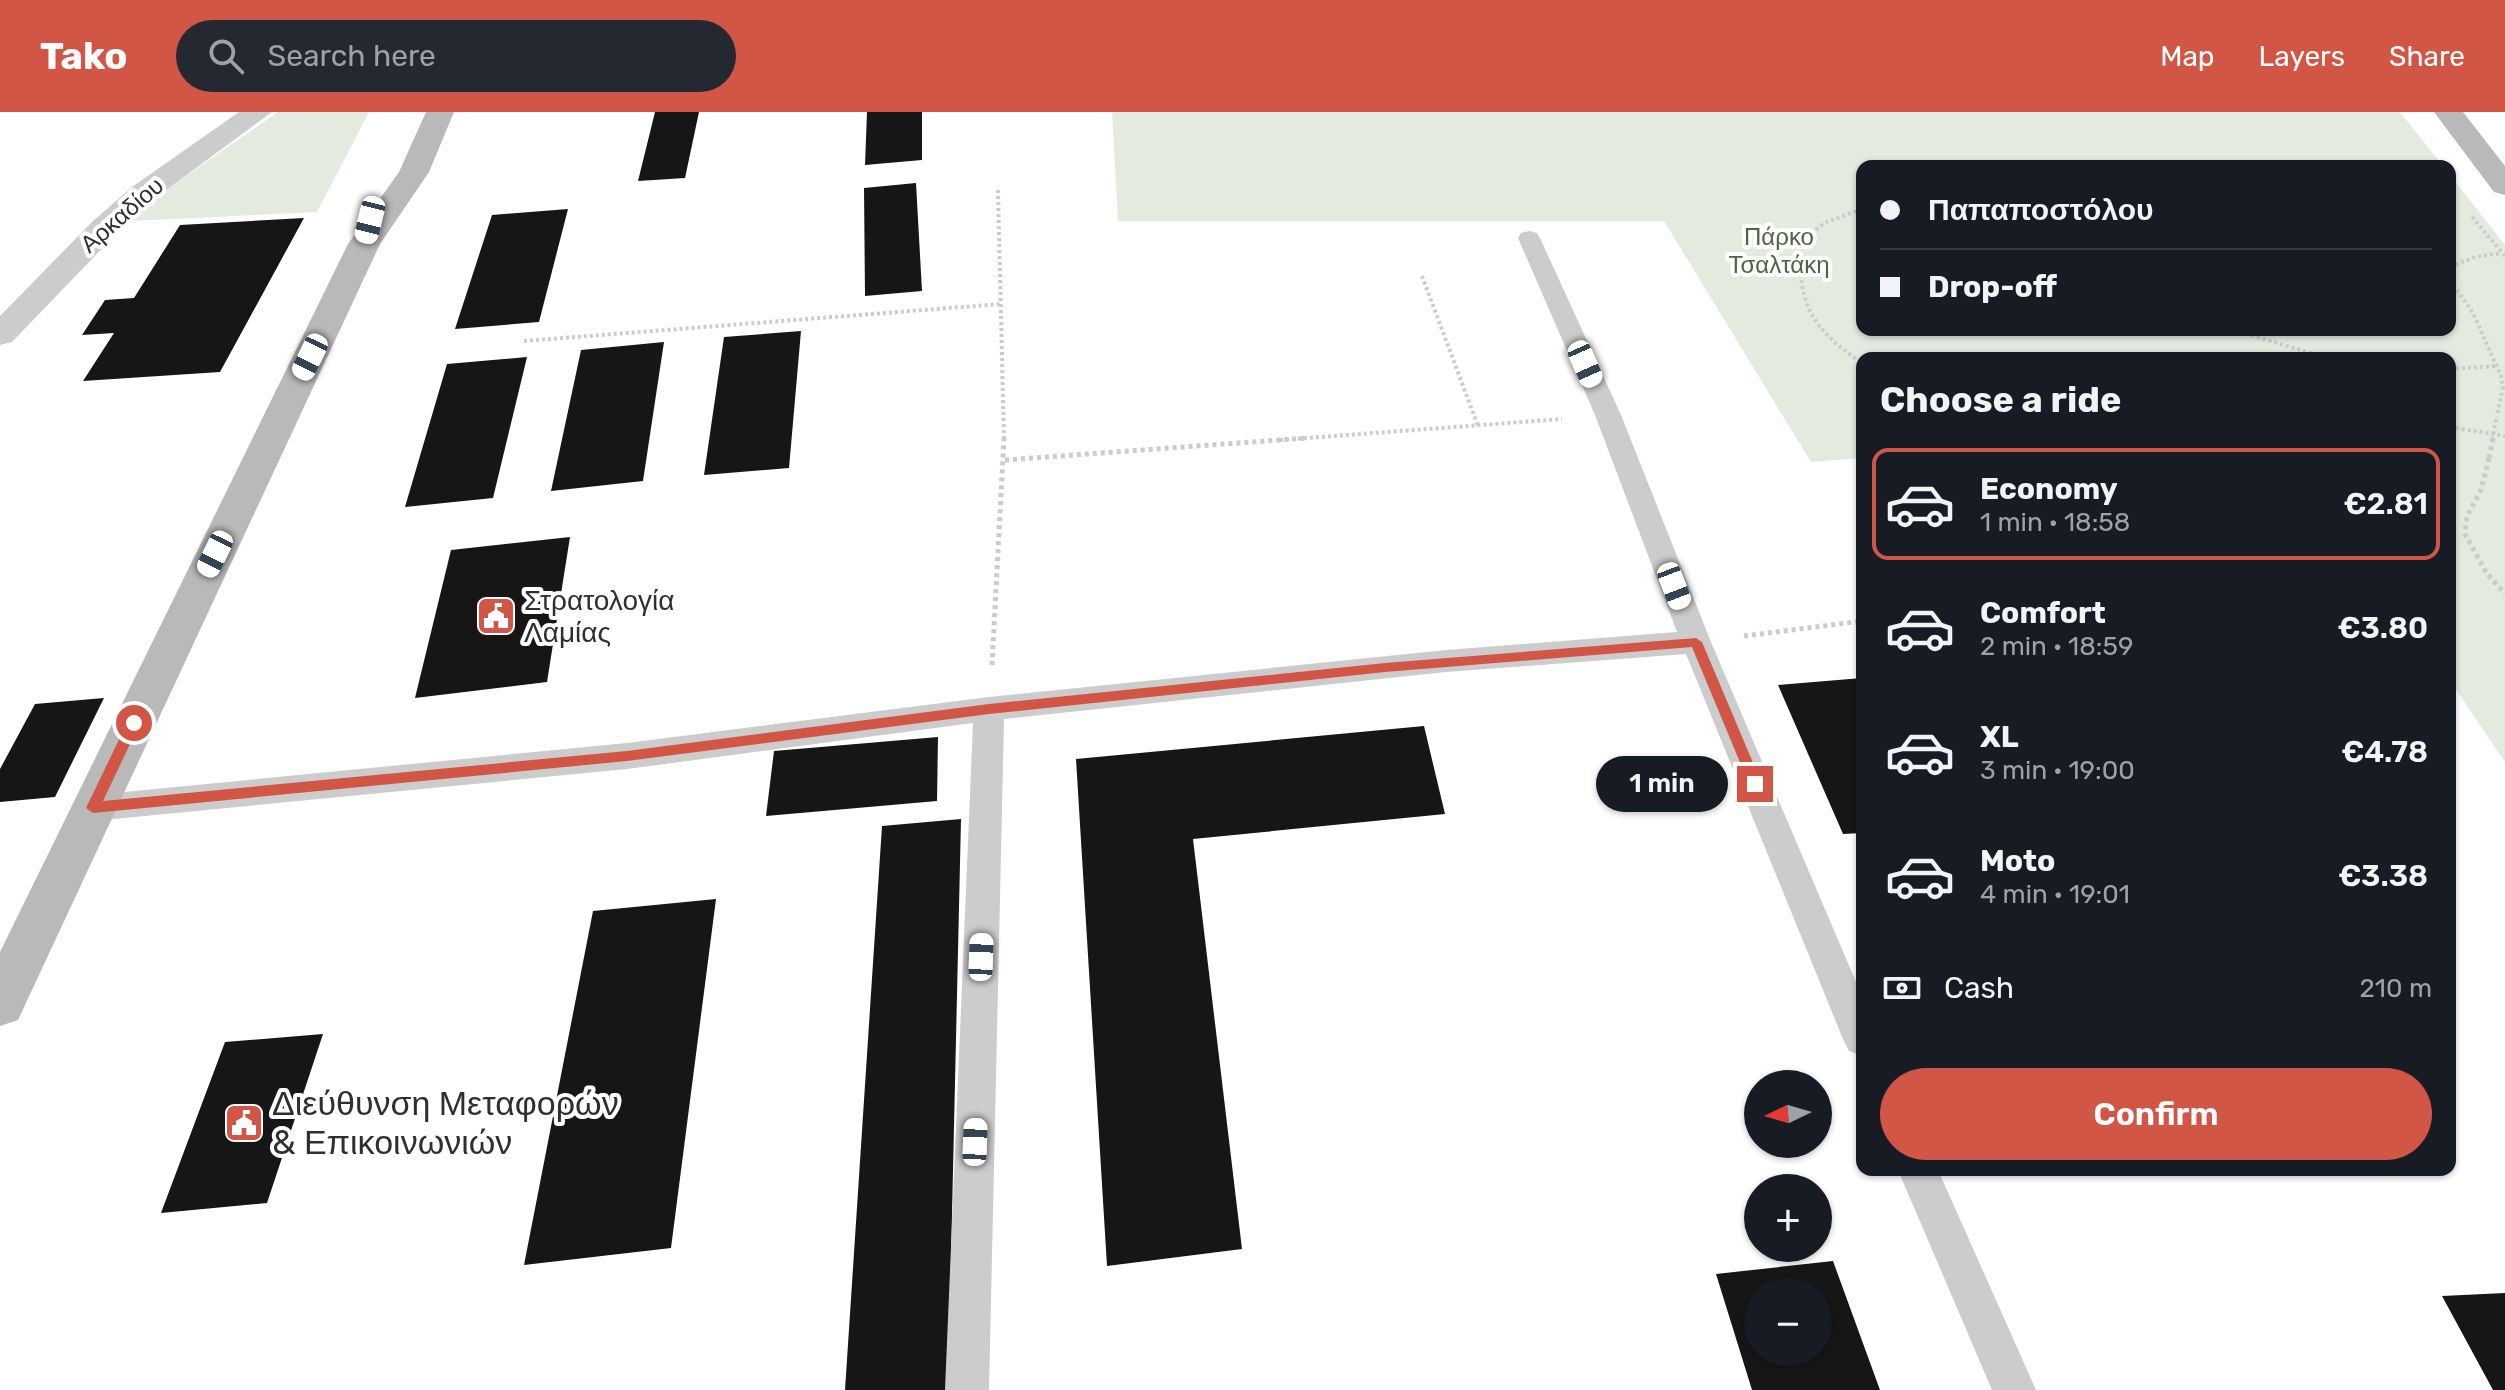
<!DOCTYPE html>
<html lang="en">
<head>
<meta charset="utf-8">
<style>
  :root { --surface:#171b24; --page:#242831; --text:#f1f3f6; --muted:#9ea1a6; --line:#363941; --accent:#d25645 }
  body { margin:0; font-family:Rubik,sans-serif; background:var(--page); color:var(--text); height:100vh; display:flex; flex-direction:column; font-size:30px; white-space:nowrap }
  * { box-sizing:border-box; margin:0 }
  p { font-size:26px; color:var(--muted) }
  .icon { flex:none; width:44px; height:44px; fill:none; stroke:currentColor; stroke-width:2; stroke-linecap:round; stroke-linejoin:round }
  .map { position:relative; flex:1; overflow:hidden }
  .panel { position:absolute; left:1856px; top:240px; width:600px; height:824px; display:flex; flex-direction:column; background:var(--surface); border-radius:16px; box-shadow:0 2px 6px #0004 }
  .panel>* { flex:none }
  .banner { position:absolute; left:1856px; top:48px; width:600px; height:176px; border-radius:16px; box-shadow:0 2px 6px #0004; display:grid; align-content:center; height:176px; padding:0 24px; background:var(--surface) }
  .needle { width:52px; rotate:265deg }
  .controls { position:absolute; left:1744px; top:958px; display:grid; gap:16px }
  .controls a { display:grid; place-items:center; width:88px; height:88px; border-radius:50%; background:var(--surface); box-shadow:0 2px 6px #0004; font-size:40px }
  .end { position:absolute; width:36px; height:36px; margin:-18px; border:10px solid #d25645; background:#fff; box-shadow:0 0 0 4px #fff }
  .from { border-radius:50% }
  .bubble { position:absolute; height:56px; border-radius:28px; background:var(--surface); box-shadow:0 2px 6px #0004; font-size:26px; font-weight:600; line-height:56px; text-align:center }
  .car { position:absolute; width:24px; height:48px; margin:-24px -12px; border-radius:10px; box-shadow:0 0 6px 2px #0007; background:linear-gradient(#fff 24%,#345 0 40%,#fff 0 76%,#345 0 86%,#fff 0) }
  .banner b { display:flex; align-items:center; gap:28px; height:76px; font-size:30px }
  .banner b+b { border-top:2px solid var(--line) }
  .banner i { width:20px; height:20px; background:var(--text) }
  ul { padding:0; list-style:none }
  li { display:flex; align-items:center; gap:24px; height:112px; margin:0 16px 12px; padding:0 8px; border:4px solid transparent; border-radius:16px }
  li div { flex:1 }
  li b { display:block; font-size:30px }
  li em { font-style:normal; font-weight:600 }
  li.on { border-color:var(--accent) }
  li>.icon { width:72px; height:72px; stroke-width:1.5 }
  h2 { padding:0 24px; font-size:36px; line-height:96px }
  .pay { display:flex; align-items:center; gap:20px; height:88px; padding:0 24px; font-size:30px }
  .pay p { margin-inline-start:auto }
  .button { display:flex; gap:16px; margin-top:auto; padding:16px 24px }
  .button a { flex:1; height:92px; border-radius:48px; background:var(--accent); color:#fff; font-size:32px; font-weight:600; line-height:92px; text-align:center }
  header { display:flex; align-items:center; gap:48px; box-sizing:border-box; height:112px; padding:0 40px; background:var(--accent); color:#fff }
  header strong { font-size:38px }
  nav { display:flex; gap:44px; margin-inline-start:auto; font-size:28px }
  .search { width:560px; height:72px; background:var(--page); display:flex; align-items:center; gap:20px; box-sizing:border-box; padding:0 28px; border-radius:44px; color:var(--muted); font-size:30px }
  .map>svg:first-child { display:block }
</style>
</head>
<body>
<header>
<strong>Tako</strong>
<div class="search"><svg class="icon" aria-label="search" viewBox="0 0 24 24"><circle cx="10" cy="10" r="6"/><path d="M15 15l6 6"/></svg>Search here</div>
<nav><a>Map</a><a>Layers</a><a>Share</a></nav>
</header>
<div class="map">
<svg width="2505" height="1278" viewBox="0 0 2505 1278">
  <rect width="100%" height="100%" fill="#fff"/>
  <!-- green -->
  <path fill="#e3ebdf" d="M278 0H369L317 100 131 109 150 89Z
    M1112 0H2400L2443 54H1862V218H2450V63L2505 133V650L2450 569V246H1862V346L1811 350 1664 109H1118Z"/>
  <!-- building -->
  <path fill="#161616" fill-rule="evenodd" d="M655 0H699L685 66 638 69Z
    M867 0H922V48L865 53Z
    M916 71 922 179 865 184 864 76Z
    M568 97 539 210 455 217 492 103Z
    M304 106 220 260 83 269 114 221 82 223 105 188 134 186 180 113Z
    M801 219 789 356 704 363 724 225Z
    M664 230 643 369 551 379 581 238Z
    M527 245 493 386 405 395 447 252Z
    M570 425 547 570 415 586 451 438Z
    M1862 566V721L1843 722 1778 573Z
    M104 586 55 685 0 690V657L35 592Z
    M1424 614 1445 702 1193 727 1242 1137 1107 1154 1076 647Z
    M938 625 937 689 766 704 774 639Z
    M961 707 948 1278H845L882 714Z
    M716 787 671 1136 524 1153 593 799Z
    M323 922 267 1091 161 1101 225 930Z
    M1833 1149 1880 1278H1752L1716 1162ZM1758 1180H1818V1240H1758Z
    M2505 1181V1278H2493L2442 1184Z"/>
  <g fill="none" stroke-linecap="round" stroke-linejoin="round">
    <!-- path-far1 -->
    <path stroke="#ccc" stroke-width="4" stroke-dasharray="3 3" stroke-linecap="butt" d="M998 78 1004 328
      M1862 97 1824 111 1801 131C1797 192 1812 217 1862 251
      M2472 105 2505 144
      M2450 155 2475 145 2502 141
      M1422 164 1478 314
      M2450 168 2473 201 2501 264 2503 275 2497 304
      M2234 218 2327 246
      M2293 218 2324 221 2338 218
      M524 229 1001 192
      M2450 257 2497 254
      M2450 315 2505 324
      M1280 328 1562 307"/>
    <!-- path -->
    <path stroke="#ccc" stroke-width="5" stroke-dasharray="4 4" stroke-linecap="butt" d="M2489 346 2481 378 2467 404 2465 422 2486 460 2505 482
      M1005 348 1307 326
      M1744 524 1862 509
      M992 553 1004 326"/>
    <!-- lane -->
    <path fill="#ccc" fill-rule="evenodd" d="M1529 119 1537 121 1540 126 1621 303 1711 530 1862 884V944L1849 939 1843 927 1686 542 1446 560 1004 607 989 1278H945L973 611 627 657 93 709 81 705 76 696 81 687 93 683 627 631 989 585 1446 538 1677 520 1595 303 1518 126 1521 121Z
      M1898 1058H1938L2036 1278H1992Z"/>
    <!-- street -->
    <path fill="#ccc" fill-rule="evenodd" d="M239 0H272L154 87 115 123 12 230 0 233V204L93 109 132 75Z"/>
    <!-- secondary -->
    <path fill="#b9b9b9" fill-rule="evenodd" d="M426 0H454L429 60 380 132 18 908 0 914V840L348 132 399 60Z
      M2434 0H2463L2505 54V83L2494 80Z"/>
    <!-- path-bridge-far1 -->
    <path stroke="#ccc" stroke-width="4" stroke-dasharray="3 3" stroke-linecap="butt" d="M2492 328 2497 304"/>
    <!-- path-bridge -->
    <path stroke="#ccc" stroke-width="5" stroke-dasharray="4 4" stroke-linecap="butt" d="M2489 346 2493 326"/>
  </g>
  <!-- route -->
  <path fill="#d25645" d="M1696 526 1702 530 1762 672 1760 676 1755 677 1749 672 1692 535 1385 560 989 602 627 649 93 701 86 696 127 611 134 606 140 611 103 689 627 639 989 592 1385 551Z"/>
  <!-- icons -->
  <defs>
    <symbol id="civic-square" viewBox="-11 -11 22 22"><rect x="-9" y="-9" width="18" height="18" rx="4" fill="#d25645" stroke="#fff"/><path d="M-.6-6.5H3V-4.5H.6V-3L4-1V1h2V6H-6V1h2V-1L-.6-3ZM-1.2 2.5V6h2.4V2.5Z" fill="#fff"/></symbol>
  </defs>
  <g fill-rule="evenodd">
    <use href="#civic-square" x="474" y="482" width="44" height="44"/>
    <use href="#civic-square" x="222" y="989" width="44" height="44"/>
  </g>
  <g text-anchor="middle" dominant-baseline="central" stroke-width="8" stroke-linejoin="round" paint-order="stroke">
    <!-- far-street labels -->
    <g font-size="24" fill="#2f2f2f" stroke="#fff">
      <text transform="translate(122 103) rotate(-41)">Αρκαδίου</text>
    </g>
    <!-- far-park labels -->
    <g font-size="24" fill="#4c6641" stroke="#fff">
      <text x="1779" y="125">Πάρκο<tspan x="1779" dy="28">Τσαλτάκη</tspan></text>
    </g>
    <!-- poi labels -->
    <g font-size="28" fill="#2f2f2f" stroke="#fff" text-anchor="start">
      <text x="524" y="488">Στρατολογία<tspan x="524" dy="32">Λαμίας</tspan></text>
    </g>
    <!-- near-poi labels -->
    <g font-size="34" fill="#2f2f2f" stroke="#fff" text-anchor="start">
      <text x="272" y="991">Διεύθυνση Μεταφορών<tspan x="272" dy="39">&amp; Επικοινωνιών</tspan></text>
    </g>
  </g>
</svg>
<div class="controls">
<a><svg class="needle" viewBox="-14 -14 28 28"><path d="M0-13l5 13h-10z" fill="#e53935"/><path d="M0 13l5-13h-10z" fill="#9ea1a6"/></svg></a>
<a>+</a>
<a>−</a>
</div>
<i class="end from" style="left:134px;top:611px"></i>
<i class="end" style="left:1755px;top:672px"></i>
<div class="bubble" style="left:1596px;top:644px;width:132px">1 min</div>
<i class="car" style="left:370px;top:108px;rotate:194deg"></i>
<i class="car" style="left:310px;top:245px;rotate:206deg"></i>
<i class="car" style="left:1585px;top:252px;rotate:156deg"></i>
<i class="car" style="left:215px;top:442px;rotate:206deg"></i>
<i class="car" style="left:1674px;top:474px;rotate:159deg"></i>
<i class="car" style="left:981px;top:845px;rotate:2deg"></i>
<i class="car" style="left:975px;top:1030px;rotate:2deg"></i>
<div class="banner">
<b><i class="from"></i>Παπαποστόλου</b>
<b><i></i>Drop-off</b>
</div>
<section class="panel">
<h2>Choose a ride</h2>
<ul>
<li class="on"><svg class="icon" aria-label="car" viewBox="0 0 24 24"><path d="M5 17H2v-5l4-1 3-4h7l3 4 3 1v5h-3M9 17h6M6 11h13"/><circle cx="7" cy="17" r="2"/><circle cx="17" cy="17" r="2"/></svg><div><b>Economy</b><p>1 min · 18:58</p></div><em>€2.81</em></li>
<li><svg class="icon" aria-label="car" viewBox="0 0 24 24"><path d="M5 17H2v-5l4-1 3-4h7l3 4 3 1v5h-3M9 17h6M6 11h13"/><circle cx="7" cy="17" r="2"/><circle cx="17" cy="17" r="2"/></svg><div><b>Comfort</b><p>2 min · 18:59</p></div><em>€3.80</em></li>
<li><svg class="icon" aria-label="car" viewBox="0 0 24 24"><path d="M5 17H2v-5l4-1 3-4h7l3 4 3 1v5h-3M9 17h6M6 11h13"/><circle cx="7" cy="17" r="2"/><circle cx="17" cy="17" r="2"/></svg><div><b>XL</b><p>3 min · 19:00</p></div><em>€4.78</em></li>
<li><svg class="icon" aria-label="car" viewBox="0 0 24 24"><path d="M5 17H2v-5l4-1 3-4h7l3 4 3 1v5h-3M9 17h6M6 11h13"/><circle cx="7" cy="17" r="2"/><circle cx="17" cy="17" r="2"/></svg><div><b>Moto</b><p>4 min · 19:01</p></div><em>€3.38</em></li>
</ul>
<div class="pay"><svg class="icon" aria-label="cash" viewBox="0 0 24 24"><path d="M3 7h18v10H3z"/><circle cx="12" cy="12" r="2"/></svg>Cash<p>210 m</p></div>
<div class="button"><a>Confirm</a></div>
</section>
</div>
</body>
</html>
